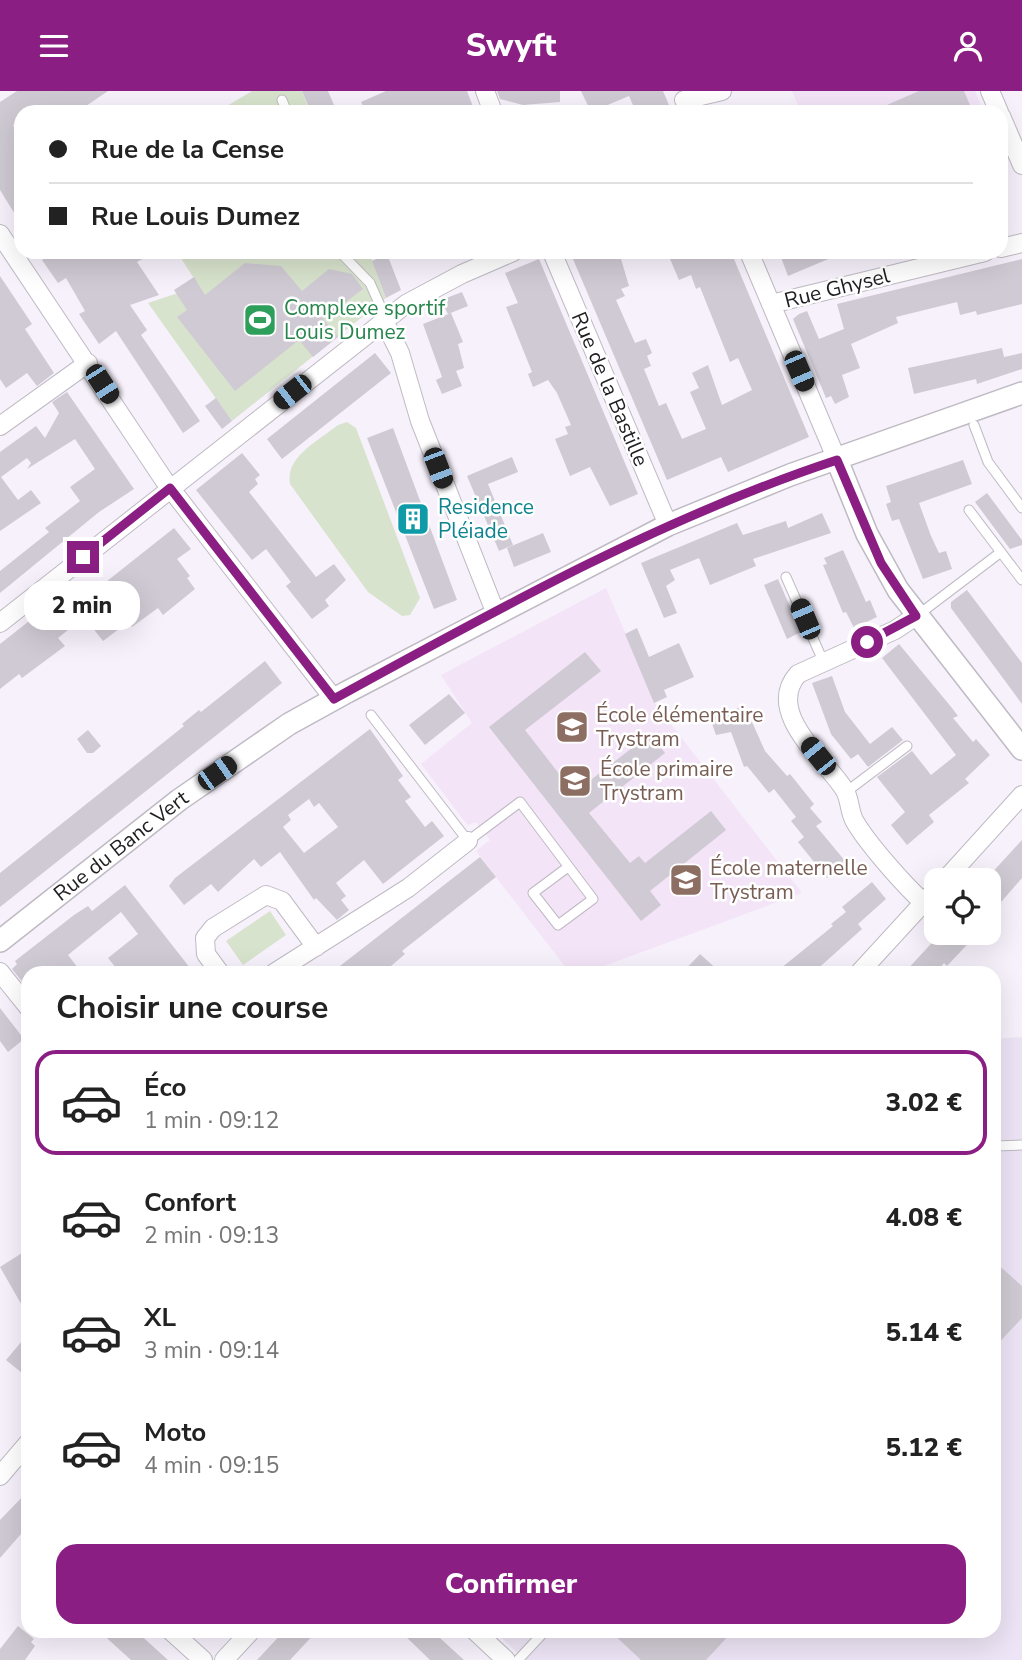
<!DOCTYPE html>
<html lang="fr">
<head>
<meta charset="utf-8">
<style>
  :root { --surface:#fff; --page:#f6f6f6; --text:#222; --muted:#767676; --line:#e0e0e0; --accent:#8a1e83 }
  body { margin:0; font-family:"Nunito Sans",sans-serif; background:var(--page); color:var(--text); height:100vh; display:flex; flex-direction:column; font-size:26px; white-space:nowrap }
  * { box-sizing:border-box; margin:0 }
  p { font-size:23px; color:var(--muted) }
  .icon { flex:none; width:38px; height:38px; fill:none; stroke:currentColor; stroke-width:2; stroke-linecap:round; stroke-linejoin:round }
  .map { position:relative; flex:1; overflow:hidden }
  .panel { position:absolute; left:21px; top:875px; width:980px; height:672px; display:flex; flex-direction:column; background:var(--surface); border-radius:21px; box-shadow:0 7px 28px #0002 }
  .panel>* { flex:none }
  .top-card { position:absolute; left:14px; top:14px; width:994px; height:154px; border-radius:21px; box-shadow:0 7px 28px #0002; display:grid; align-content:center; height:154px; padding:0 35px; background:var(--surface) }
  .tools { position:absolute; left:924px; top:777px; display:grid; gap:14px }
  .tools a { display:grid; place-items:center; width:77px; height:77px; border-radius:14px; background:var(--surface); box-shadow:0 7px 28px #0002; font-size:35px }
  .end { position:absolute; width:32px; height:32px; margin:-16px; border:9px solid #8a1e83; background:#fff; box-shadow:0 0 0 4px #fff }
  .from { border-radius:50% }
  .bubble { position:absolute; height:49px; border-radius:21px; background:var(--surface); box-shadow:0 7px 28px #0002; font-size:23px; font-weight:800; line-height:49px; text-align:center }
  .car { position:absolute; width:21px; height:42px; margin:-21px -10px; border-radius:9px; box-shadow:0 0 5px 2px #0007; background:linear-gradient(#222 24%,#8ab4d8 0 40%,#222 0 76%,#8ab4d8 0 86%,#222 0) }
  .top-card b { display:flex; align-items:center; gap:24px; height:66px; font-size:26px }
  .top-card b+b { border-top:2px solid var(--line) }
  .top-card i { width:18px; height:18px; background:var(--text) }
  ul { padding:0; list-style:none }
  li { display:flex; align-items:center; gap:21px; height:105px; margin:0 14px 10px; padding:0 21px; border:4px solid transparent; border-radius:21px }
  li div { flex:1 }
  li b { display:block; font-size:26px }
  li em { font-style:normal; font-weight:800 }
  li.selected { border-color:var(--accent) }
  li>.icon { width:63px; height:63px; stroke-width:1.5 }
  h2 { padding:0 35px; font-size:32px; line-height:84px }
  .button { display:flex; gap:14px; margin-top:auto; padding:14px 35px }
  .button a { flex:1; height:80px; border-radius:21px; background:var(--accent); color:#fff; font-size:28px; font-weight:800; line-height:80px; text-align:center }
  header { display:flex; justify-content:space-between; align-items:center; height:91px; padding:0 35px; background:var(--accent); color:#fff; font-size:32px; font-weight:800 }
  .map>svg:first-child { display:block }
</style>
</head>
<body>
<header><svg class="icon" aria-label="menu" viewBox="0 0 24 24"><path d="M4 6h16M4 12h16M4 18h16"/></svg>Swyft<svg class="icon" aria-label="person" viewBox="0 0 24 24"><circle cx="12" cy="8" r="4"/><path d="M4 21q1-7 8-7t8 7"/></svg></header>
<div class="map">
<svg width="1022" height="1569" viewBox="0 0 1022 1569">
  <rect width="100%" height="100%" fill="#f7f1fb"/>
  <!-- built -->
  <path fill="#ede4f5" d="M1022 946V1569H525L494 1540H994V948Z"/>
  <!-- education -->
  <path fill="#f3e4f7" d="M792 0H975L984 21H801Z
    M606 497 656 614 802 802 585 882H570L476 760 490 749 476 731 468 734 466 732 421 673 472 632 441 584Z"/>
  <!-- green -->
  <path fill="#d8e3cd" d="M252 0H302L310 21H217Z
    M177 161H369L386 207 232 330 148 212 199 195Z
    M347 331 356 337 420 507 410 524 402 525 368 501 290 393C285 366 318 350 338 334Z
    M270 820 286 844 243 874 226 850Z"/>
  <!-- building -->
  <path fill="#cfcad3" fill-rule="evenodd" d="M17 0H108L86 15 89 21H21V30L13 34 21 47V133L0 99V11Z
    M302 0H328L337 21H311Z
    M386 0H467L475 21H366L361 11Z
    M497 0H560V11L523 14 500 8Z
    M581 0H663L672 21H636L629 5 591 21Z
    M919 0H964L973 21H946L944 16 933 21H871Z
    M55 161H155L137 171 159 204 130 214 147 239 141 244 200 330 183 342 116 240 99 253 79 223 85 220 66 187 58 192 42 169Z
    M570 161H619L629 195 621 198 625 205 616 209 635 252 646 248 652 262 647 265 651 275 644 278 659 315 666 312 682 348 706 338 690 301 699 297 692 282 708 274 722 314 752 299 738 267 730 271 700 196 696 198 691 184 679 189 667 161H731L809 346 728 381 721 366 667 389Z
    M779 161H845L788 185Z
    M387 163 401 199 386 207 372 170Z
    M539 168 638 403 610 415 590 376 570 385 555 348 568 343 565 336 571 334 557 302 548 289 533 296 528 283 532 281 506 216 518 212 505 182Z
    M1022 168V213L977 224 976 220 960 224 957 211 896 226 898 232 851 253 860 277 842 284 849 306 835 313 831 305 826 307 793 228 799 223 807 220 819 248 844 238 837 213Z
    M245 172 281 175 302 200 329 178 352 183 363 198 323 228 338 246 313 266 299 249 235 300 177 226 187 219 174 199 194 186 205 204Z
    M0 185 32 233 25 238 54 282 37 295 27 282 6 297 0 288Z
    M462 201 468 215 448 223 441 209Z
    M451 222 463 251 458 253 464 277 456 280 462 295 442 303 436 289 442 286 423 233Z
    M1002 257 1004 266 1022 262V278L977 293 976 288 914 303 908 277Z
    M375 262 391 282 282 368 267 348Z
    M67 301 134 398 99 421 0 502V480L49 441 45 437 80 410 70 396 95 378 75 348 27 378 31 372 27 367 1 386 18 409 31 399 41 412 0 440V361L36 335 45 347 59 322 52 311Z
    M216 307 232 330 222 338 205 315Z
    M393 337 457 509 434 518 367 347Z
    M242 362 260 384 255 388 258 393 249 401 316 486 334 473 346 489 325 509 329 515 312 528 286 495 291 491 266 458 252 469 196 399Z
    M512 366 518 381 488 393 513 454 499 460 467 385Z
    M963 369 972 393 919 412 931 445 939 462 946 460 952 478 923 488 899 428 892 430 886 413 891 411 886 395Z
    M987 402 1022 449V454L1010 458 975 411Z
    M822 422 831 442 753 468 756 475 710 494 699 467 670 479 675 489 666 495 677 522 664 527 641 472 737 432 743 444 786 430 788 437Z
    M174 437 191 458 177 468 190 485 187 487 195 498 163 524 158 517 132 536 130 534 125 537 123 535 103 550 84 526 58 547 65 555 22 587 19 583 0 598V553L52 512 63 525Z
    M543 442 551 461 514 476 507 457Z
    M843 459 866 511 870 509 877 526 854 537 846 521 843 522 823 474 827 473 824 467Z
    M778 488 801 541 787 548 764 494Z
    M967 499 1022 572V613L951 517V511Z
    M637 537 649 566 679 552 694 586 664 599 667 606 654 612 625 543Z
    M899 553 952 617 958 625 953 627 973 651 976 648 990 664 965 688 969 692 929 724 934 731 907 754 891 734 905 721 877 686 912 660 931 684 956 664 882 567Z
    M585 561 601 580 525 639 574 702 650 643 665 662 589 722 630 772 639 765 645 772 711 720 726 739 650 800 661 814 641 830 489 636Z
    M265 570 282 592 0 816V782L184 635 182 633 199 619 201 621Z
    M832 585 845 621 870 653 892 636 903 649 868 676 858 663 851 668 831 643 812 592Z
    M449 603 465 622 425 654 409 634Z
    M741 616 748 633 752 631 765 660 787 685 790 683 814 713 810 717 822 731 816 735 846 771 827 787 798 751 804 746 791 730 796 726 774 698 769 702 747 675 744 676 731 641 716 644 710 627Z
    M370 638 403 685 398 689 411 706 405 710 425 736 432 730 444 745 383 793 364 769 336 792 346 805 341 809 349 819 337 829 316 807 314 809 280 761 261 776 254 768 218 801 211 793 184 814 169 795 175 787ZM309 708 314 716 319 712 338 736 304 762 283 736 291 729 288 724Z
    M88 639 101 655 93 662H87L77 648Z
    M1022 749V787L989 825V785Z
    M480 766 496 786 402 860 405 863 391 875 381 882H331Z
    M872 791 886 808 858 833 862 838 813 882H775L833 835 831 833 846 821 842 816Z
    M125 794 194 882H120L108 867 138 843 121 821 68 864 82 882H28V898L12 878 17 873 15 870 74 824 88 815 92 820Z
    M941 842H978L947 875 944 872 936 882H904Z
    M700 863 721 882H682Z
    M0 917 24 948 8 961 0 950Z
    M22 1162 28 1173V1225L0 1176Z
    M994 1170 1022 1195V1227L994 1257Z
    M28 1243V1275L22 1282 6 1269Z
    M28 1400V1435L0 1467V1429Z
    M18 1535 34 1548 31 1551 35 1555 25 1569H0V1558Z
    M99 1540H136L168 1569H131Z
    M284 1540H317L290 1569H257Z
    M400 1540H446L440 1547 464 1569H430Z
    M610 1540H733L706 1569H641Z"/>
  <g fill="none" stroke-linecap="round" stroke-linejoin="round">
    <defs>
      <path id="service" d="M282 9 287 21
        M340 161 370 192 386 228
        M974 334 988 371 1022 417
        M969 419 1022 489
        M786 486 823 570
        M918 524 1001 461
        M371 624 468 750 520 711 593 808 558 834 533 802 568 776
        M846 701 907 655
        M994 1055 1022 1054
        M518 1569 545 1540"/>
      <path id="minor" d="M485 0 493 21
        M990 0 999 21
        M684 9 722 0
        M1001 25 1022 74
        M0 143 164 389 334 608
        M1001 157 1022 152
        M552 161 668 434
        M749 161 837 369
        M771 213 985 161
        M384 230 400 262 420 330 496 523
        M0 335 88 272
        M916 525 895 539 798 583C764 621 825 668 844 698 850 707 849 719 854 729 866 751 905 795 924 812
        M0 532 406 213 462 183 513 161
        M945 789 1022 704
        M0 881 28 916
        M220 882 206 863 205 847 213 837 266 804 282 810 316 856
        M274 882 408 797 468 750
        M859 882 936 798
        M0 1385 28 1352
        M171 1540 203 1569
        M475 1540 506 1569
        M224 1569 251 1540"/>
      <g id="tertiary">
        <path d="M837 369 867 443 898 499 1022 658"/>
        <path id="s1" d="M0 850 179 709 289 633 347 601 668 434 790 384 1022 302"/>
      </g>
    </defs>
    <!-- service casing -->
    <use href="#service" stroke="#bfbac3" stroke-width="11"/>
    <!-- minor casing -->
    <use href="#minor" stroke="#bfbac3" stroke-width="20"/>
    <!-- tertiary casing -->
    <use href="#tertiary" stroke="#bfbac3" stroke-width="24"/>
    <!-- service -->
    <use href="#service" stroke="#fff" stroke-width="9"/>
    <!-- minor -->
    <use href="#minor" stroke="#fff" stroke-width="18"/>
    <!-- tertiary -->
    <use href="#tertiary" stroke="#fff" stroke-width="21"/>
  </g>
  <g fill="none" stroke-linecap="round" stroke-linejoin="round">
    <!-- route -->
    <path stroke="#8a1e83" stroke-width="9" d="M83 466 170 397 334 608C496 519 661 427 837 369L881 472 916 525 867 551"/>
  </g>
  <!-- icons -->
  <defs>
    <symbol id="stadium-square" viewBox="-11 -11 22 22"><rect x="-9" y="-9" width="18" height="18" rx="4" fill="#2e9e5b" stroke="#fff"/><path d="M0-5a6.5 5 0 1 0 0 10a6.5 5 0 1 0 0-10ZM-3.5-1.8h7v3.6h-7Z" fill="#fff"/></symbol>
    <symbol id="building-square" viewBox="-11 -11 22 22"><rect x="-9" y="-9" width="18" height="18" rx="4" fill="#0f9aa8" stroke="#fff"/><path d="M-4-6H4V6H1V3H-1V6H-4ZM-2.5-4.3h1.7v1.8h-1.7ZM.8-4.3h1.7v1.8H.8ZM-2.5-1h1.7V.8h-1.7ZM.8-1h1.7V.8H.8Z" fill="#fff"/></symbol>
    <symbol id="school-square" viewBox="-11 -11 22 22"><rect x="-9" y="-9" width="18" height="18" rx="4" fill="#8d6e63" stroke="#fff"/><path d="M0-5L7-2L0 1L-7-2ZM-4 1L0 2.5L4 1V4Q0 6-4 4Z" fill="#fff"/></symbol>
  </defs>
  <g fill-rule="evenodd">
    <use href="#stadium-square" x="241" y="210" width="38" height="38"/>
    <use href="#building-square" x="394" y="409" width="38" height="38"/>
    <use href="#school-square" x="553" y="617" width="38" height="38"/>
    <use href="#school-square" x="556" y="671" width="38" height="38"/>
    <use href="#school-square" x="667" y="770" width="38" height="38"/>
  </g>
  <g text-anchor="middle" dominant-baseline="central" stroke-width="5" stroke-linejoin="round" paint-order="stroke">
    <!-- street labels -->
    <g font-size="21" fill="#1f1d20" stroke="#fff">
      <text transform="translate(837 197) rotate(-14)">Rue Ghysel</text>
      <text transform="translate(610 298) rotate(67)">Rue de la Bastille</text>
      <text stroke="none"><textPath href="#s1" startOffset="154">Rue du Banc Vert</textPath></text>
    </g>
    <!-- leisure labels -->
    <g font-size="21" fill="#27864d" stroke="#fff" text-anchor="start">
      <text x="284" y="217">Complexe sportif<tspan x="284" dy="24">Louis Dumez</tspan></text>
    </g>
    <!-- culture labels -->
    <g font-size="21" fill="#0d838f" stroke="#fff" text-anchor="start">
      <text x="438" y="416">Residence<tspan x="438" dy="24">Pléiade</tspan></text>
    </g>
    <!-- education labels -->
    <g font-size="21" fill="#785e54" stroke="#fff" text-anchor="start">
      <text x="596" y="624">École élémentaire<tspan x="596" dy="24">Trystram</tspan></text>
      <text x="600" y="678">École primaire<tspan x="600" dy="24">Trystram</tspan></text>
      <text x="710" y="777">École maternelle<tspan x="710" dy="24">Trystram</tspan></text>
    </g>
  </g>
</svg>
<div class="tools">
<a><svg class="icon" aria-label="locate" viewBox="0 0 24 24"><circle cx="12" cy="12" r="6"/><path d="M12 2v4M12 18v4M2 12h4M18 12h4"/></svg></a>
</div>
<i class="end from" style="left:867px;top:551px"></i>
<i class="end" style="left:83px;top:466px"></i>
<div class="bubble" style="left:24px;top:490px;width:116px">2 min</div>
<i class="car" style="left:799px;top:280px;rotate:157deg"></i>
<i class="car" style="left:102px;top:293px;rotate:147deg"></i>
<i class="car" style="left:292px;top:301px;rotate:232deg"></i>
<i class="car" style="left:438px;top:377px;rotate:159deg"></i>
<i class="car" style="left:805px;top:528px;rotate:337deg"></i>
<i class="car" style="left:818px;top:665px;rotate:321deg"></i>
<i class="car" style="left:217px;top:682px;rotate:55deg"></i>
<div class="top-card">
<b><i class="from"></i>Rue de la Cense</b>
<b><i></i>Rue Louis Dumez</b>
</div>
<section class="panel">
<h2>Choisir une course</h2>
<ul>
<li class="selected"><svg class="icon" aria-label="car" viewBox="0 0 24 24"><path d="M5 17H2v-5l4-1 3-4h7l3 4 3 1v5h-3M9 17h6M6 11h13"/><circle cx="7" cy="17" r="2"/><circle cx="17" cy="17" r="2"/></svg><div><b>Éco</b><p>1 min · 09:12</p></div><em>3.02 €</em></li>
<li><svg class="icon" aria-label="car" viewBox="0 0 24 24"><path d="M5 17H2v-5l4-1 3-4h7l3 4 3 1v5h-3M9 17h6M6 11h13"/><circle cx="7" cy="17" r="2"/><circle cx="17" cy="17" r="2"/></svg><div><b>Confort</b><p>2 min · 09:13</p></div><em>4.08 €</em></li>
<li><svg class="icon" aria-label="car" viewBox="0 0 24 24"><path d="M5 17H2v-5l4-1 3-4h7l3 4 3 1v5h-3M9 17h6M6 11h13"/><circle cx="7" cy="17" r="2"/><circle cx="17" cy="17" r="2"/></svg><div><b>XL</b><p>3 min · 09:14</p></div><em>5.14 €</em></li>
<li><svg class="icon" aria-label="car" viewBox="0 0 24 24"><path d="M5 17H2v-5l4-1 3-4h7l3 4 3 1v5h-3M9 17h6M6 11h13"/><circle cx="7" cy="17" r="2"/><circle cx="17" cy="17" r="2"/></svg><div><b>Moto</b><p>4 min · 09:15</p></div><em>5.12 €</em></li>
</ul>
<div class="button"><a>Confirmer</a></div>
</section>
</div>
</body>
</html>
